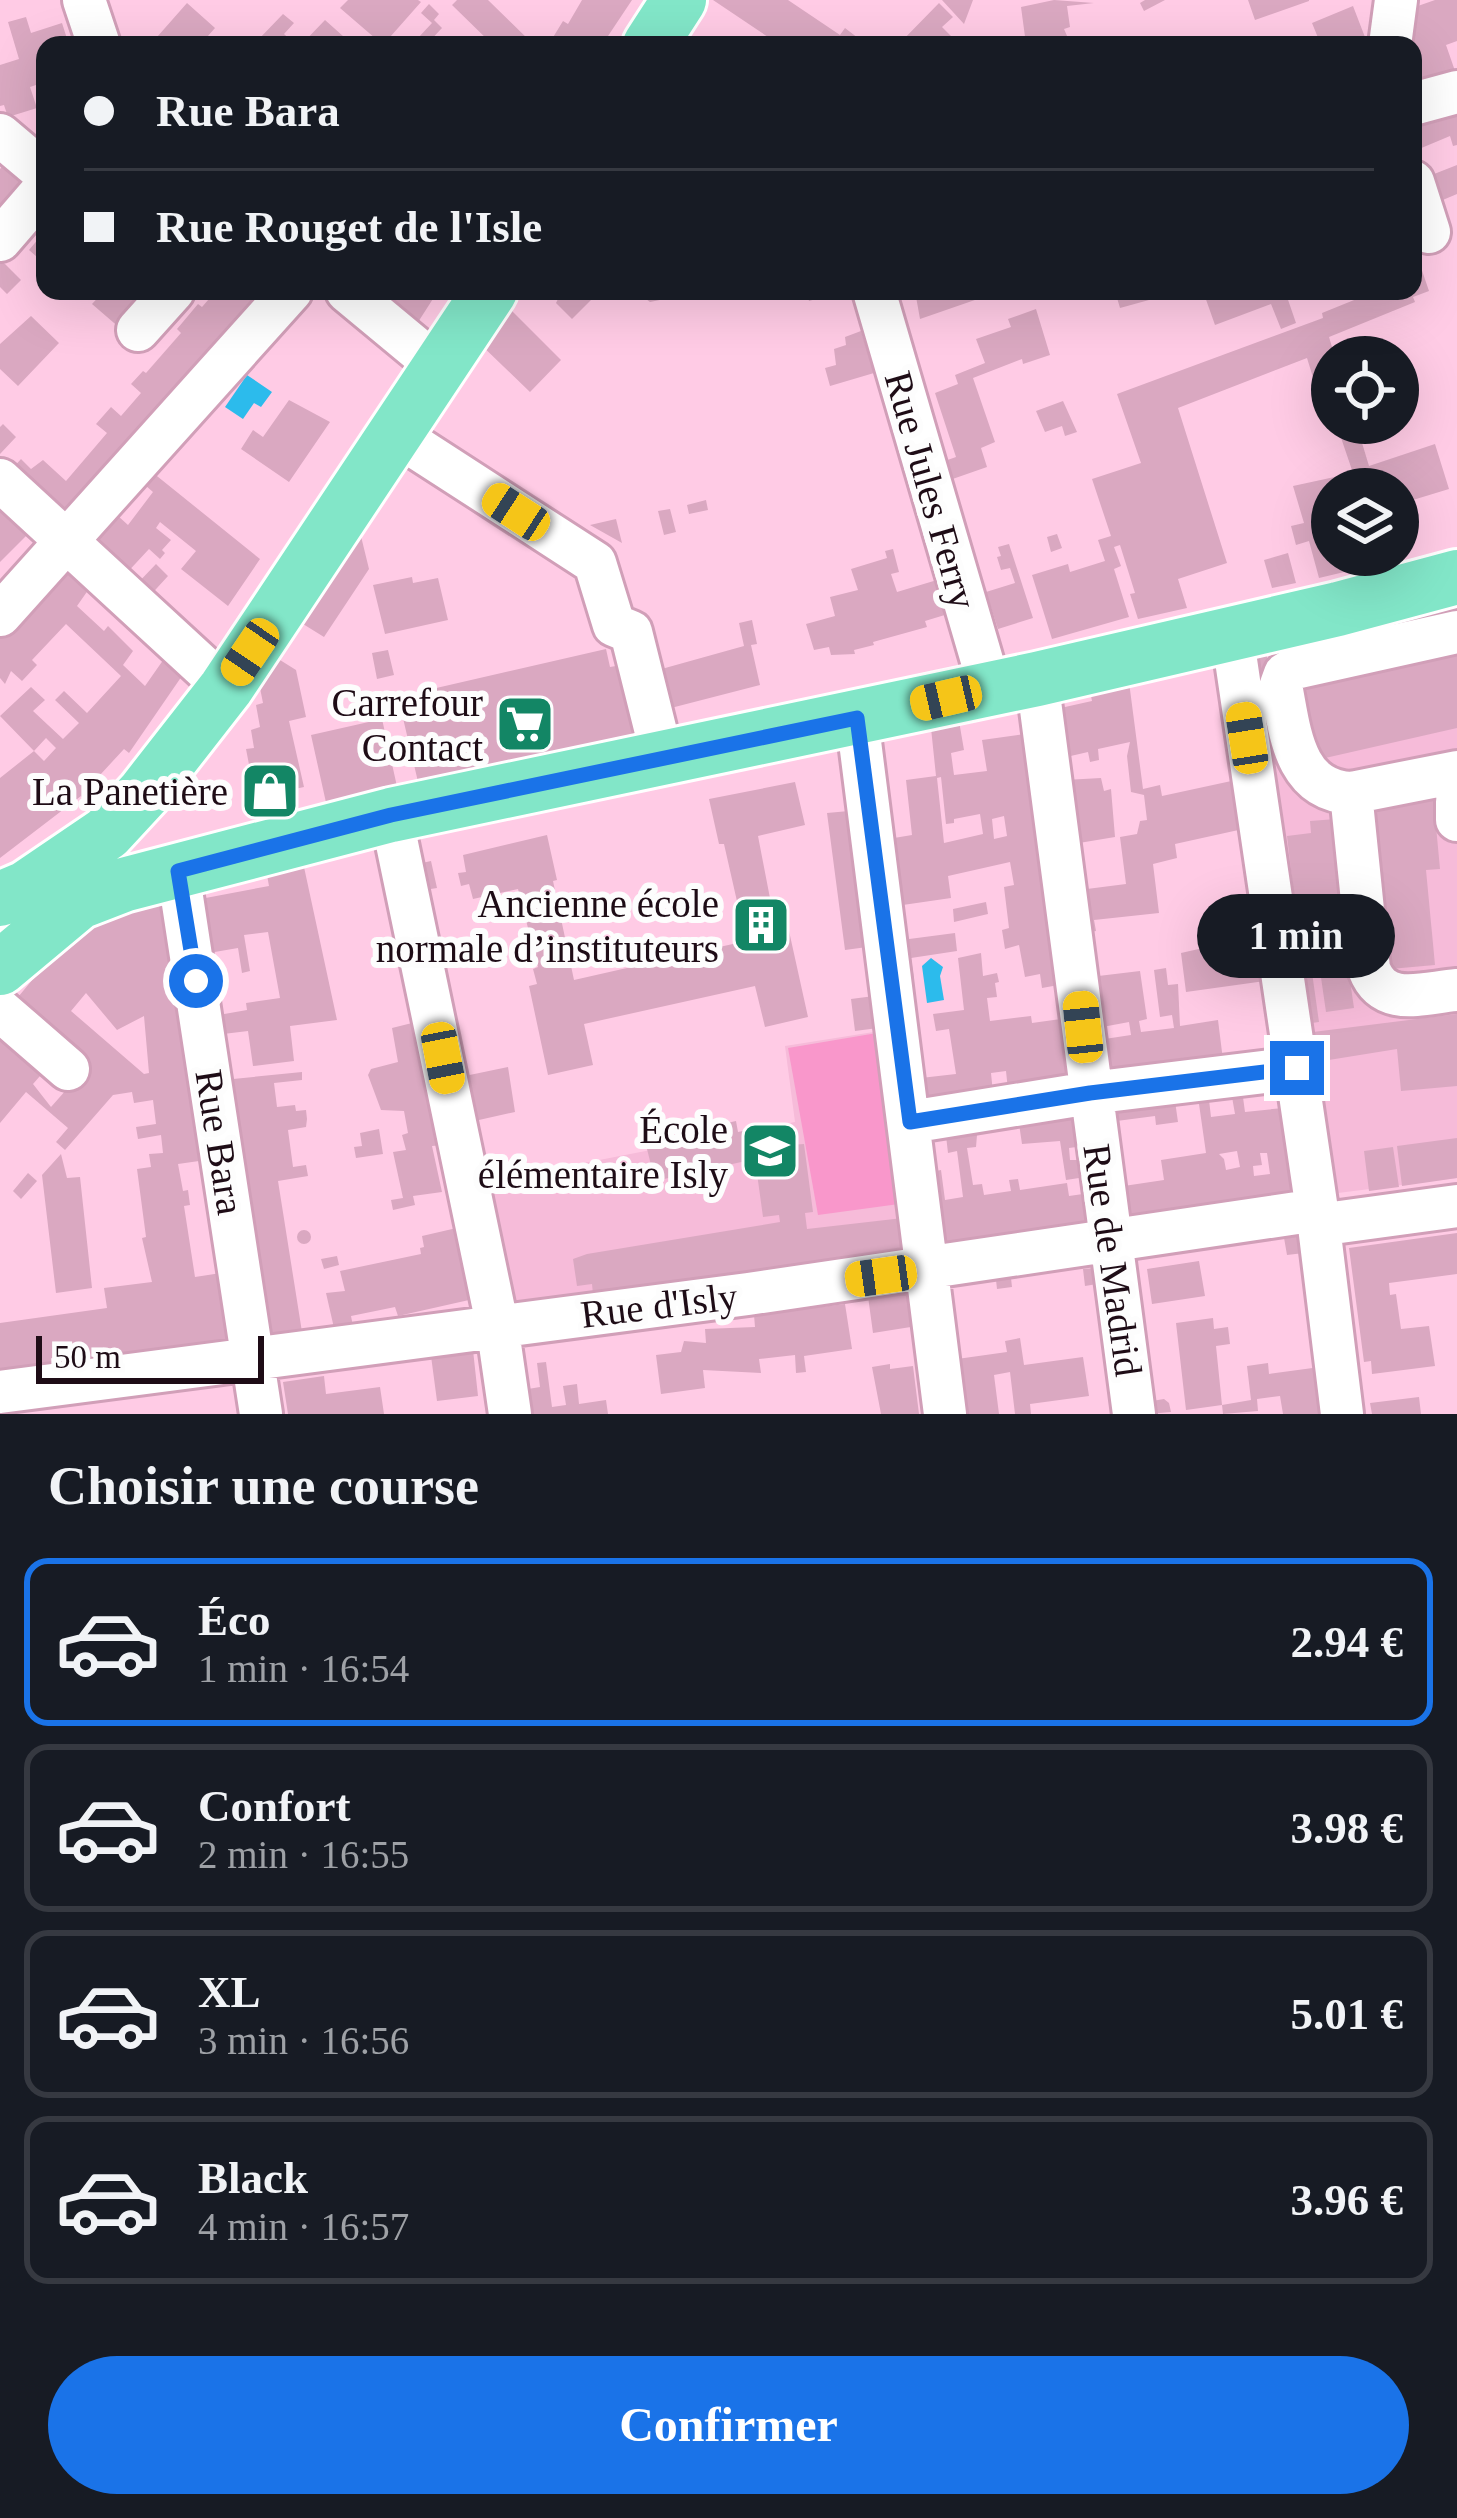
<!DOCTYPE html>
<html lang="fr">
<head>
<meta charset="utf-8">
<style>
  :root { --surface:#171b24; --page:#20242c; --text:#f1f3f6; --muted:#9ea1a6; --line:#363941; --accent:#1a73e8 }
  body { margin:0; font-family:Georgia,serif; background:var(--page); color:var(--text); height:100vh; display:flex; flex-direction:column; font-size:45px; white-space:nowrap }
  * { box-sizing:border-box; margin:0 }
  p { font-size:39px; color:var(--muted) }
  .icon { flex:none; width:66px; height:66px; fill:none; stroke:currentColor; stroke-width:2; stroke-linecap:round; stroke-linejoin:round }
  .map { position:relative; height:1414px; overflow:hidden }
  .side { display:flex; flex-direction:column; background:var(--surface); flex:1 }
  .side>* { flex:none }
  .hud { position:absolute; left:36px; top:36px; width:1386px; height:264px; border-radius:24px; box-shadow:0 12px 48px #0002; display:grid; align-content:center; height:264px; padding:0 48px; background:var(--surface) }
  .tools { position:absolute; left:1311px; top:336px; display:grid; gap:24px }
  .tools a { display:grid; place-items:center; width:108px; height:108px; border-radius:50%; background:var(--surface); box-shadow:0 12px 48px #0002; font-size:60px }
  .scale { position:absolute; left:36px; bottom:30px; width:228px; box-sizing:border-box; padding-left:12px; border:6px solid #1e0c16; border-top:0; font-size:33px; line-height:42px; white-space:nowrap; color:#1e0c16; -webkit-text-stroke:9px #fdfdfd; paint-order:stroke }
  .end { position:absolute; width:54px; height:54px; margin:-27px; border:15px solid #1a73e8; background:#fff; box-shadow:0 0 0 6px #fff }
  .from { border-radius:50% }
  .bubble { position:absolute; height:84px; border-radius:42px; background:var(--surface); box-shadow:0 12px 48px #0002; font-size:39px; font-weight:600; line-height:84px; text-align:center }
  .car { position:absolute; width:36px; height:72px; margin:-36px -18px; border-radius:15px; box-shadow:0 0 9px 3px #0007; background:linear-gradient(#f5c518 24%,#345 0 40%,#f5c518 0 76%,#345 0 86%,#f5c518 0) }
  .hud b { display:flex; align-items:center; gap:42px; height:114px; font-size:45px }
  .hud b+b { border-top:3px solid var(--line) }
  .hud i { width:30px; height:30px; background:var(--text) }
  ul { padding:0; list-style:none }
  li { display:flex; align-items:center; gap:36px; height:168px; margin:0 24px 18px; padding:0 24px; border:6px solid var(--line); border-radius:24px }
  li div { flex:1 }
  li b { display:block; font-size:45px }
  li em { font-style:normal; font-weight:600 }
  li.selected { border-color:var(--accent) }
  li>.icon { width:108px; height:108px; stroke-width:1.5 }
  h2 { padding:0 48px; font-size:54px; line-height:144px }
  .primary-button { display:flex; gap:24px; margin-top:auto; padding:24px 48px }
  .primary-button a { flex:1; height:138px; border-radius:72px; background:var(--accent); color:#fff; font-size:48px; font-weight:600; line-height:138px; text-align:center }
  .map>svg:first-child { display:block }
</style>
</head>
<body>
<div class="map">
<svg width="1457" height="1414" viewBox="0 0 1457 1414">
  <rect width="100%" height="100%" fill="#ffcbe5"/>
  <!-- built -->
  <path fill="#f6bbd9" d="M1457 618V1178L1330 1194 1308 1092 1266 663Z
    M880 1031 913 1255 513 1306 491 1181 795 1122 785 1046Z"/>
  <!-- green -->
  <path fill="#f997cb" d="M877 1033 899 1204 818 1215 788 1048Z"/>
  <!-- water -->
  <path fill="#2cbbec" d="M247 375 272 392 261 407 254 403 243 419 225 407Z
    M931 958 943 967 940 976 944 1000 927 1003 922 966Z"/>
  <!-- building -->
  <path fill="#daa8c1" fill-rule="evenodd" d="M348 0H418L421 2 383 45 340 8Z
    M457 0H488L534 45H493L452 5Z
    M582 0H632L602 45H558L552 39 563 21 568 24Z
    M713 0H788L840 35 845 28 867 45H780Z
    M942 0H973L964 24Z
    M1054 0 1094 3 1067 6 1070 27 1064 29 1071 45 1026 44 1021 7Z
    M1145 0H1165L1144 11 1140 3Z
    M1248 0H1309V1L1255 20Z
    M1435 0H1457V41L1446 45 1455 71 1422 84 1413 73V45H1410L1415 7Z
    M187 3 215 28 200 45H150Z
    M939 3 953 17 942 27 951 36 943 45H898Z
    M429 4 439 14 434 20 442 28 426 45 418 38 432 23 421 13Z
    M1353 6 1368 45H1321L1312 23Z
    M283 14 294 23 284 34 296 45H262L257 41Z
    M26 17 31 33 62 23 69 45H45V82L30 87 37 108 8 117 4 105 0 106V65L19 59 8 22Z
    M325 20 353 45H301Z
    M1457 109V145L1453 146 1450 136 1419 149 1413 127Z
    M6 162 29 182 0 215V169Z
    M1457 165V194L1438 202 1429 176Z
    M45 231V264L29 250Z
    M1416 253 1429 291 1413 297 1415 302 1329 337 1335 357H1332V422L1327 423 1307 358 1178 408 1227 563 1178 579 1187 608 1138 619 1130 594 1135 593 1120 545 1114 547 1121 566 1114 569 1129 617 1052 639 1032 575 1068 564 1070 572 1105 561 1098 540 1111 536 1092 479 1141 463 1117 394 1323 318 1322 313 1364 296 1362 291H1413V254Z
    M0 259 21 280 7 294 0 287Z
    M104 291H154L121 329 92 304Z
    M216 291H266L69 527 10 471 21 459 31 469 43 460 66 481 107 433 96 424 111 407 121 416 141 393 131 384 143 371 146 373 181 333 177 329 198 304 202 307Z
    M371 291H438L413 330Z
    M554 291H600L572 319 556 303 560 295Z
    M654 291H676L679 296 650 302 646 299Z
    M806 291H840V292L809 301Z
    M915 291H998V292L920 319Z
    M1115 291H1146L1149 300 1120 308Z
    M1203 291H1285L1296 323 1281 329 1271 304 1215 325Z
    M502 301 561 360 530 392 476 340Z
    M1036 309 1050 355 1023 364 1022 359 973 378 995 442 981 448 987 467 944 482 939 463 956 457 935 393 958 384 955 375 985 363 976 339 1011 327 1008 319Z
    M31 316 59 343 18 386 0 369V344Z
    M861 331 874 373 830 386 825 368 836 365 834 349 846 345 845 337Z
    M289 400 330 422 289 482 241 449 253 430 263 437Z
    M1063 401 1077 432 1065 436 1062 426 1045 432 1036 411Z
    M1336 423H1356L1369 466 1435 444 1449 489 1403 503 1398 489H1332V555H1398L1399 559 1319 578 1309 541 1296 545 1291 526 1304 523 1293 486 1353 473Z
    M3 424 16 437 0 454V427Z
    M147 468 260 559 228 606 181 569 196 551 160 522 156 528 171 540 162 550 165 553 160 559 149 549 123 577 90 546 117 515 128 525 153 492 138 479Z
    M0 500 32 530 0 562Z
    M706 500 708 510 689 514 687 505Z
    M670 509 676 532 664 535 658 511Z
    M616 519 622 543 590 525Z
    M358 524 369 569 324 637 303 624 287 649 279 644Z
    M1057 534 1062 548 1051 552 1047 537Z
    M1009 544 1033 618 998 629 986 592 1015 583 1010 568 1001 570 997 557 1001 556 998 547Z
    M893 549 899 572 891 574 897 592 937 580 948 614 925 621 927 627 873 642 874 645 854 650 855 654 831 655 829 647 814 650 806 624 835 616 830 597 858 590 851 569 887 558 885 551Z
    M1288 553 1296 583 1272 588 1264 560Z
    M67 563 91 586 77 606 104 631 108 626 133 651 123 665 145 686 166 656 184 673 129 753 124 749 100 775 107 781 88 804 81 796 0 858V778L34 751 44 761 56 748 46 738 34 751 0 716 31 687 45 700 33 711 63 739 79 723 55 700 64 691 87 713 121 676 66 624 32 660 37 665 22 681 11 671 5 684 0 678V633Z
    M156 564 168 576 146 600 133 588Z
    M412 577 413 583 438 578 448 620 385 634 373 585Z
    M752 620 757 644 751 645 760 685 667 709 658 670 744 646 739 623Z
    M606 649 610 667 633 663 649 734 419 786 402 714 423 710 419 692Z
    M388 650 394 675 377 679 372 653Z
    M1266 651 1271 683 1250 686 1245 656Z
    M272 655 296 670 306 717 289 721 304 787 276 793 253 785 246 749 254 748 251 730 260 727 256 705 263 703 259 683Z
    M1457 655V728L1312 761 1297 691Z
    M1129 682 1143 789 1160 785 1162 796 1236 780 1243 829 1175 844 1177 858 1153 864 1159 913 1094 920 1096 931 1085 933 1079 890 1126 884 1120 837 1137 834 1140 821 1147 820 1144 795 1131 792 1127 756 1130 742 1098 749 1099 760 1090 762 1088 752 1062 758 1056 709 1092 701 1090 691Z
    M382 719 398 791 327 807 311 735Z
    M959 721 964 750 951 753 954 775 987 771 982 740 1032 733 1064 984 1042 988 1040 974 1025 977 1019 945 1005 949 1002 930 1009 928 1004 887 1014 885 1010 862 948 876 951 898 889 907 888 839 912 835 906 780 936 776 931 728ZM941 777 946 824 954 823V819L980 814 983 834 944 843 937 778ZM1004 816 1007 836 994 839 992 819Z
    M1101 778 1104 791 1111 789 1115 837 1073 844 1065 780Z
    M795 782 805 825 758 836 774 919 778 918 781 933 789 931 808 1017 765 1027 755 986 584 1024 593 1065 548 1075 529 986 537 984 533 969 538 967 518 889 473 899 469 884 461 886 458 873 466 872 463 855 547 835 557 880 553 881 574 980 746 941 724 844H719L709 799Z
    M1433 794 1440 869 1426 870 1435 965 1390 969 1375 799Z
    M849 811 867 947 845 950 827 813Z
    M1336 819 1345 898 1295 905 1287 836 1311 833 1310 821Z
    M431 861 437 888 418 891 413 865Z
    M304 867 337 1020 290 1026 294 1061 253 1066 248 1031 215 1035 213 1016 247 1010 246 1003 280 998 268 932 244 935 250 971 242 973 238 948 203 954 195 900 269 886 267 875Z
    M156 900 169 907 206 1160 178 1164 183 1191 188 1190 190 1205 184 1206 195 1277 221 1273 231 1342 0 1373V1323L107 1308 104 1288 152 1282 142 1238 146 1237 137 1169 151 1167 149 1154 163 1153 161 1135 138 1139 136 1127 156 1124 153 1100 134 1103 132 1092 113 1095 65 1150 56 1142 68 1128 26 1092 0 1123V1025L47 1068 33 1084 51 1107 82 1072 9 1008 33 979 96 922ZM86 993 117 1030 144 1016 149 1073 144 1074 71 1011Z
    M986 902 988 914 954 922 953 909Z
    M1305 925 1306 930 1342 925 1354 1008 1326 1012 1315 936 1307 937 1319 1022 1312 1023 1313 1032 1457 1014V1086L1401 1091 1397 1049 1304 1064 1284 928Z
    M955 933 957 951 911 958 914 979 899 981 894 941Z
    M1243 939 1245 950 1260 948 1265 981 1186 992 1181 953Z
    M981 953 983 976 997 973 999 982 995 983 997 997 987 998 990 1021 1031 1016 1032 1023 1068 1018 1076 1081 1008 1090 1006 1071 991 1073 993 1093 916 1104 912 1079 956 1074 949 1029 936 1031 933 1014 964 1010 958 958Z
    M1166 968 1168 985 1178 984 1180 1026 1218 1020 1223 1060 1103 1077 1098 1040 1131 1035 1129 1022 1097 1028 1090 977 1140 971 1147 1019 1139 1021 1141 1032 1174 1028 1172 1015 1160 1017 1154 970Z
    M874 996 878 1028 855 1031 851 999Z
    M416 1022 443 1145 432 1146 442 1192 413 1196 415 1205 393 1210 391 1200 403 1198 393 1152 406 1150 402 1135 408 1133 404 1111 381 1110 368 1075 371 1069 398 1062 392 1028Z
    M508 1067 515 1112 470 1122 460 1077Z
    M302 1072V1080L274 1083 277 1107 295 1105 296 1111 306 1110 307 1119 306 1127 288 1130 293 1167 306 1165 308 1176 278 1181 302 1332 263 1337 223 1080Z
    M1242 1090 1245 1112 1283 1108 1296 1201 1122 1223 1117 1187 1164 1180 1161 1160 1206 1153 1198 1097 1209 1100 1211 1117 1235 1114 1232 1097ZM1237 1151 1240 1167 1226 1170 1224 1159 1219 1154ZM1260 1153H1267L1270 1174 1254 1176 1253 1166 1262 1165Z
    M1174 1094 1178 1122 1156 1125 1155 1116 1109 1122 1107 1104Z
    M1079 1108 1084 1146 1069 1148 1070 1160H1077L1079 1178 1066 1180 1060 1141 1022 1144 1018 1117Z
    M736 1121 738 1132 757 1128 758 1133 788 1130 790 1145 804 1144 813 1212 805 1213 807 1229 903 1218 907 1251 593 1294 592 1284 577 1286 573 1259 587 1254 780 1222 779 1215 763 1217 755 1159 655 1181 645 1141Z
    M978 1123 976 1147 967 1148 973 1185 982 1184 984 1195 1011 1191 1009 1180 1018 1179 1020 1190 1067 1183 1069 1196 1090 1193 1093 1218 1086 1227 934 1248 923 1161 935 1159 936 1171 941 1170 945 1200 963 1197 957 1151 948 1153 945 1127Z
    M379 1129 383 1154 356 1158 354 1147 362 1146 360 1133Z
    M1457 1138V1178L1402 1186 1397 1146Z
    M1393 1147 1399 1187 1369 1191 1364 1151Z
    M61 1154 67 1178 80 1177 92 1288 56 1293 42 1175Z
    M28 1173 37 1181 21 1199 13 1191Z
    M461 1227 476 1291 469 1300 398 1316 395 1307 351 1316 353 1326 334 1328 326 1293 345 1291 340 1271 421 1254 420 1248 424 1247 422 1236Z
    M297 1237a7 7 0 1 1 14 0a7 7 0 1 1-14 0Z
    M1295 1230 1302 1235 1304 1253 1287 1255 1283 1232Z
    M1457 1233V1274L1389 1283 1390 1295 1396 1294 1401 1329 1429 1326 1435 1366 1372 1374 1371 1361 1364 1362 1349 1248Z
    M337 1256 339 1265 324 1269 321 1259Z
    M1199 1261 1205 1296 1152 1304 1147 1269Z
    M1095 1268 1097 1284 1085 1286 1083 1269Z
    M1010 1269 1012 1287 997 1289 995 1271Z
    M911 1284 917 1326 873 1333 867 1289Z
    M845 1304 852 1349 804 1356 806 1372 796 1373 795 1355 759 1359 761 1373 703 1370 705 1388 661 1394 656 1355 681 1352 684 1341 706 1343 705 1329 755 1327 754 1315Z
    M1213 1318 1214 1329 1228 1327 1230 1344 1216 1346 1222 1405 1186 1410 1176 1323Z
    M1020 1338 1024 1365 1083 1357 1089 1396 1030 1404 1031 1414H1015L1010 1372 994 1375 999 1414H957L950 1360 1007 1352 1005 1341Z
    M473 1350 478 1396 437 1401 431 1356Z
    M546 1362 552 1407 566 1405 563 1386 577 1384 579 1404 606 1400 608 1414H525L522 1390 540 1387 537 1363Z
    M1268 1363 1269 1374 1320 1367 1327 1414H1283L1280 1396 1257 1399 1258 1411 1223 1414 1222 1405 1251 1400 1247 1366Z
    M890 1364V1369L913 1366 919 1414H881L872 1367Z
    M324 1376 326 1394 380 1387 384 1414H288L283 1382Z
    M1419 1397 1421 1414H1372L1370 1403Z
    M1164 1399 1169 1403 1171 1412 1148 1414 1146 1402Z"/>
  <g fill="none" stroke-linecap="round" stroke-linejoin="round">
    <defs>
      <path id="minor" d="M84 0 99 45
        M1390 45 1396 0
        M1413 104 1457 92
        M0 135 45 173
        M1413 182 1429 232
        M0 240 45 188
        M347 291 441 369
        M874 291 990 688
        M138 330 173 291
        M397 435 595 563 614 625 631 632 663 760
        M0 480 226 688
        M0 615 291 291
        M1457 632 1295 668 1285 674 1281 685C1290 730 1293 790 1351 793L1457 772
        M1232 633 1317 1210 1342 1414
        M1037 679 1134 1414
        M857 718 945 1414
        M1351 793 1369 969C1384 1008 1422 993 1457 990
        M1457 802V820
        M391 815 497 1324 510 1414
        M178 871 261 1414
        M0 1010 68 1069
        M910 1122 1090 1093 1297 1068
        M1318 1225 1457 1206
        M0 1392 748 1294 1317 1210"/>
      <path id="major" d="M650 45 679 0
        M0 899 26 888 107 833 144 793 226 688 490 291
        M0 968 79 902 123 885 391 815 1037 679 1338 609 1457 577"/>
    </defs>
    <!-- minor casing -->
    <use href="#minor" stroke="#d19fb8" stroke-width="48"/>
    <!-- major casing -->
    <use href="#major" stroke="#fff" stroke-width="60"/>
    <!-- minor -->
    <use href="#minor" stroke="#fff" stroke-width="42"/>
    <!-- major -->
    <use href="#major" stroke="#82e6c8" stroke-width="54"/>
  </g>
  <g fill="none" stroke-linecap="round" stroke-linejoin="round">
    <!-- route -->
    <path stroke="#1a73e8" stroke-width="15" d="M196 981 178 871 391 815 857 718 910 1122 1090 1093 1297 1068"/>
  </g>
  <!-- icons -->
  <defs>
    <symbol id="supermarket-square" viewBox="-11 -11 22 22"><rect x="-9" y="-9" width="18" height="18" rx="4" fill="#138665" stroke="#fdfdfd"/><path d="M-6-5.5h2.5l.6 2H6L4.5 2H-2.5L-4.4-4H-6ZM-1.5 3.2a1.3 1.3 0 1 0 .1 0ZM3 3.2a1.3 1.3 0 1 0 .1 0Z" fill="#fff"/></symbol>
    <symbol id="shop-square" viewBox="-11 -11 22 22"><rect x="-9" y="-9" width="18" height="18" rx="4" fill="#138665" stroke="#fdfdfd"/><path d="M-5-2.5h2.3a2.7 3.5 0 0 1 5.4 0H5L5.5 6h-11ZM-1.5-2.5h3a1.5 2.3 0 0 0-3 0Z" fill="#fff"/></symbol>
    <symbol id="building-square" viewBox="-11 -11 22 22"><rect x="-9" y="-9" width="18" height="18" rx="4" fill="#138665" stroke="#fdfdfd"/><path d="M-4-6H4V6H1V3H-1V6H-4ZM-2.5-4.3h1.7v1.8h-1.7ZM.8-4.3h1.7v1.8H.8ZM-2.5-1h1.7V.8h-1.7ZM.8-1h1.7V.8H.8Z" fill="#fff"/></symbol>
    <symbol id="school-square" viewBox="-11 -11 22 22"><rect x="-9" y="-9" width="18" height="18" rx="4" fill="#138665" stroke="#fdfdfd"/><path d="M0-5L7-2L0 1L-7-2ZM-4 1L0 2.5L4 1V4Q0 6-4 4Z" fill="#fff"/></symbol>
  </defs>
  <g fill-rule="evenodd">
    <use href="#supermarket-square" x="492" y="691" width="66" height="66"/>
    <use href="#shop-square" x="237" y="758" width="66" height="66"/>
    <use href="#building-square" x="728" y="892" width="66" height="66"/>
    <use href="#school-square" x="737" y="1118" width="66" height="66"/>
  </g>
  <g text-anchor="middle" dominant-baseline="central" stroke-width="12" stroke-linejoin="round" paint-order="stroke">
    <!-- street labels -->
    <g font-size="39" fill="#1e0c16" stroke="#fdfdfd">
      <text transform="translate(931 490) rotate(74)">Rue Jules Ferry</text>
      <text transform="translate(220 1142) rotate(81)">Rue Bara</text>
      <text transform="translate(1113 1260) rotate(82)">Rue de Madrid</text>
      <text transform="translate(659 1305) rotate(-7)">Rue d'Isly</text>
    </g>
    <!-- poi labels -->
    <g font-size="39" fill="#1e0c16" stroke="#fdfdfd" text-anchor="end">
      <text x="483" y="702">Carrefour<tspan x="483" dy="45">Contact</tspan></text>
      <text x="228" y="791">La Panetière</text>
      <text x="719" y="903">Ancienne école<tspan x="719" dy="45">normale d’instituteurs</tspan></text>
      <text x="728" y="1129">École<tspan x="728" dy="45">élémentaire Isly</tspan></text>
    </g>
  </g>
</svg>
<div class="tools">
<a><svg class="icon" aria-label="locate" viewBox="0 0 24 24"><circle cx="12" cy="12" r="6"/><path d="M12 2v4M12 18v4M2 12h4M18 12h4"/></svg></a>
<a><svg class="icon" aria-label="layers" viewBox="0 0 24 24"><path d="M12 4l9 5-9 5-9-5zM3 14l9 5 9-5"/></svg></a>
</div>
<div class="scale">50 m</div>
<i class="end from" style="left:196px;top:981px"></i>
<i class="end" style="left:1297px;top:1068px"></i>
<div class="bubble" style="left:1197px;top:894px;width:198px">1 min</div>
<i class="car" style="left:516px;top:512px;rotate:303deg"></i>
<i class="car" style="left:250px;top:652px;rotate:214deg"></i>
<i class="car" style="left:946px;top:698px;rotate:257deg"></i>
<i class="car" style="left:1247px;top:738px;rotate:351deg"></i>
<i class="car" style="left:1083px;top:1027px;rotate:354deg"></i>
<i class="car" style="left:443px;top:1058px;rotate:169deg"></i>
<i class="car" style="left:881px;top:1276px;rotate:262deg"></i>
<div class="hud">
<b><i class="from"></i>Rue Bara</b>
<b><i></i>Rue Rouget de l'Isle</b>
</div>
</div>
<section class="side">
<h2>Choisir une course</h2>
<ul>
<li class="selected"><svg class="icon" aria-label="car" viewBox="0 0 24 24"><path d="M5 17H2v-5l4-1 3-4h7l3 4 3 1v5h-3M9 17h6M6 11h13"/><circle cx="7" cy="17" r="2"/><circle cx="17" cy="17" r="2"/></svg><div><b>Éco</b><p>1 min · 16:54</p></div><em>2.94 €</em></li>
<li><svg class="icon" aria-label="car" viewBox="0 0 24 24"><path d="M5 17H2v-5l4-1 3-4h7l3 4 3 1v5h-3M9 17h6M6 11h13"/><circle cx="7" cy="17" r="2"/><circle cx="17" cy="17" r="2"/></svg><div><b>Confort</b><p>2 min · 16:55</p></div><em>3.98 €</em></li>
<li><svg class="icon" aria-label="car" viewBox="0 0 24 24"><path d="M5 17H2v-5l4-1 3-4h7l3 4 3 1v5h-3M9 17h6M6 11h13"/><circle cx="7" cy="17" r="2"/><circle cx="17" cy="17" r="2"/></svg><div><b>XL</b><p>3 min · 16:56</p></div><em>5.01 €</em></li>
<li><svg class="icon" aria-label="car" viewBox="0 0 24 24"><path d="M5 17H2v-5l4-1 3-4h7l3 4 3 1v5h-3M9 17h6M6 11h13"/><circle cx="7" cy="17" r="2"/><circle cx="17" cy="17" r="2"/></svg><div><b>Black</b><p>4 min · 16:57</p></div><em>3.96 €</em></li>
</ul>
<div class="primary-button"><a>Confirmer</a></div>
</section>
</body>
</html>
